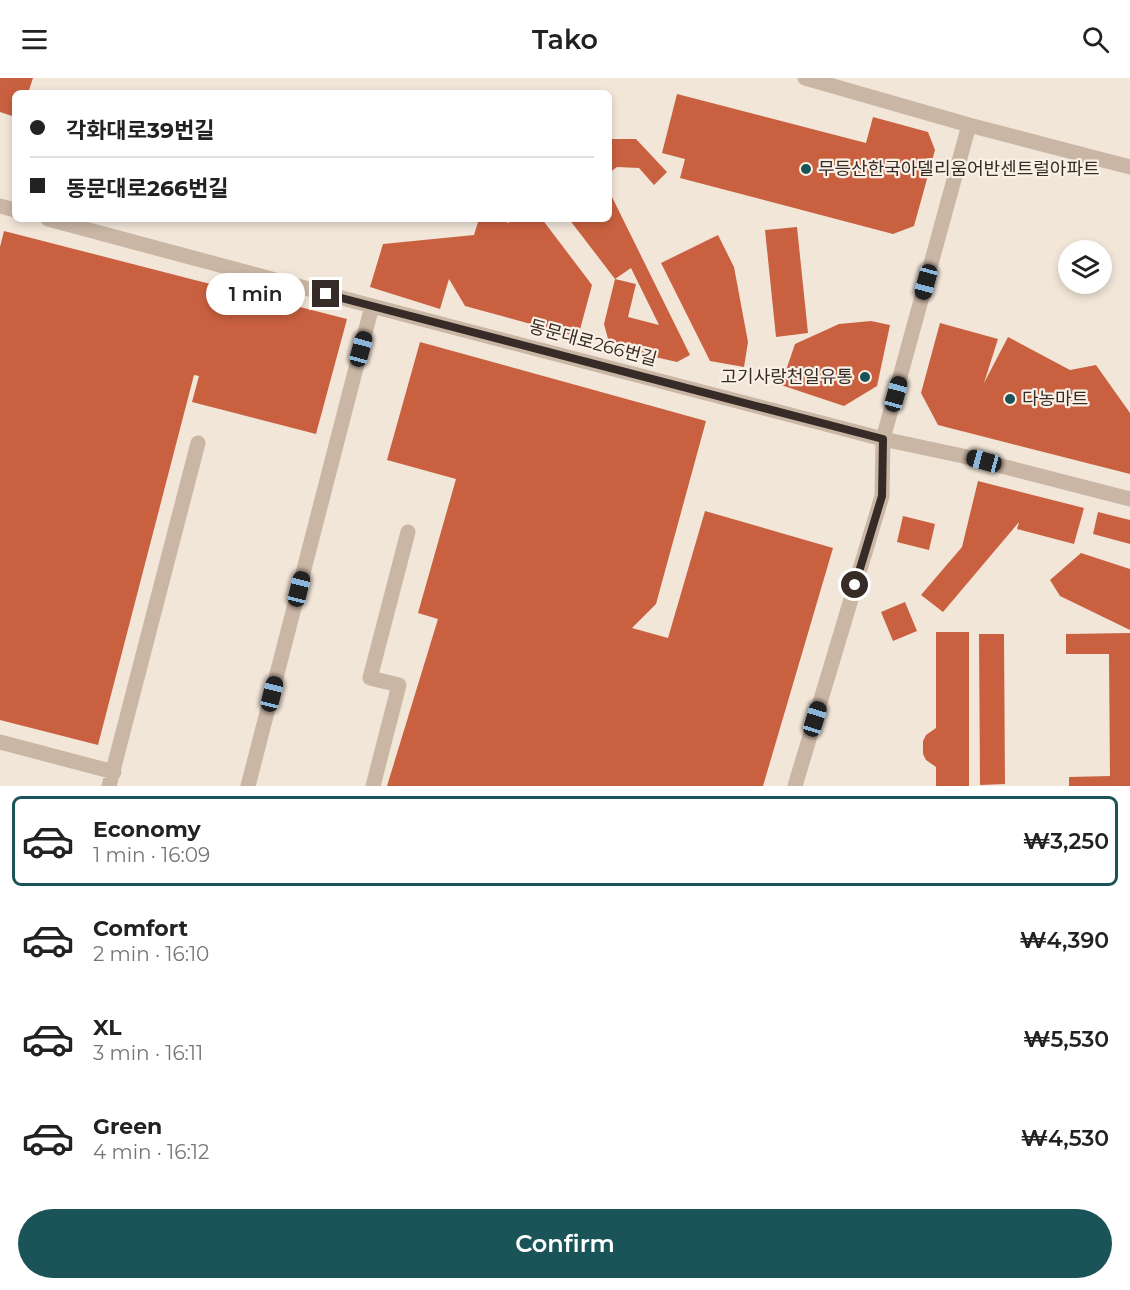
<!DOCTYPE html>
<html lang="en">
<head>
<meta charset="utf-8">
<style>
  :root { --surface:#fff; --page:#f6f6f6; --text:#222; --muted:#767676; --line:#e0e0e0; --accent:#1b5458 }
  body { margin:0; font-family:Montserrat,"Noto Sans KR",sans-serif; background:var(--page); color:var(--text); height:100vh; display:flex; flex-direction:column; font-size:22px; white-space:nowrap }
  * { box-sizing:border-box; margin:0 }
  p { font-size:20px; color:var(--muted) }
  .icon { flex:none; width:33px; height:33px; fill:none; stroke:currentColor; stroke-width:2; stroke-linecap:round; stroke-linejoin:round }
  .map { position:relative; height:708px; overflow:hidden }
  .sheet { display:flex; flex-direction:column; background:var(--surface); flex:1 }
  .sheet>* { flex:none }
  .top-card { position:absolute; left:12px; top:12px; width:600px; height:132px; border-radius:9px; box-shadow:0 3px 9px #0003; display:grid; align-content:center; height:132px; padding:0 18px; background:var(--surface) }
  .fabs { position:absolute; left:1058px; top:162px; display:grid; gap:12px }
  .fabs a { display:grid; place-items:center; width:54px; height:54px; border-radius:50%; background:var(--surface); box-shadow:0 3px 9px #0003; font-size:30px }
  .end { position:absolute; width:27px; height:27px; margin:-14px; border:8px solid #362b26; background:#fff; box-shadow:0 0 0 3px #fff }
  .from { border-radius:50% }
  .bubble { position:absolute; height:42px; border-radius:21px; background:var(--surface); box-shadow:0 3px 9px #0003; font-size:20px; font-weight:600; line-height:42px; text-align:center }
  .car { position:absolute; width:18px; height:36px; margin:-18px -9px; border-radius:8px; box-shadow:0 0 4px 2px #0007; background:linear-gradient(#222 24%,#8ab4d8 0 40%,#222 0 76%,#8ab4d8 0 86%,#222 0) }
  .top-card b { display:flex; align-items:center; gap:21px; height:57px; font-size:22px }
  .top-card b+b { border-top:2px solid var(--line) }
  .top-card i { width:15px; height:15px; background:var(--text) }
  ul { padding:10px 0 0; list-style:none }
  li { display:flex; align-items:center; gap:18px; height:90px; margin:0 12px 9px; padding:0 6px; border:3px solid transparent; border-radius:9px }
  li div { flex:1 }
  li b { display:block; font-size:22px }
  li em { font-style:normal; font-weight:600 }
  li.on { border-color:var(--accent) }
  li>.icon { width:54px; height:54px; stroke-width:1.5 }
  .primary-button { display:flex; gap:12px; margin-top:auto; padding:12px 18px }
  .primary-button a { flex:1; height:69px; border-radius:36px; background:var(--accent); color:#fff; font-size:24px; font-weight:600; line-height:69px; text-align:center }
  header { display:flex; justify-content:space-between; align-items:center; height:78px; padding:0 18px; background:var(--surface); font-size:27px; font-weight:600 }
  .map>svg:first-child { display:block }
</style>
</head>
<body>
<header><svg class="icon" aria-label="menu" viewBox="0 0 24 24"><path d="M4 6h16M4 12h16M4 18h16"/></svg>Tako<svg class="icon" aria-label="search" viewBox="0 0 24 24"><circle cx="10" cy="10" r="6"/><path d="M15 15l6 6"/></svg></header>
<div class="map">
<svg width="1130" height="708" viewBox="0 0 1130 708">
  <rect width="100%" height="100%" fill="#f2e6d9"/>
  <!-- building -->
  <path fill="#c96140" d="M0 0H33L28 15H15V39L0 34Z
    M677 16 866 65 873 39 928 54 935 72 914 148 893 156 680 100 685 81 662 75Z
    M609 61H636L667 94 654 107 639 90 617 89 609 95Z
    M612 119 690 277 677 284 620 271 608 261 604 246 615 201 636 206 628 239 659 247 631 190 615 201 569 141H609V120Z
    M479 141H496L509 145 506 141H542L592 207 578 259 465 228 449 201 440 231 370 209 383 166 474 157Z
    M797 149 808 255 776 259 765 152Z
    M4 153 347 241 316 356 192 324 199 298 194 297 98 667 0 642V169Z
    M718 157 734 189 748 264 744 289 710 283 661 185Z
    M871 243 890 247 877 308 844 328 781 307 795 266 839 246Z
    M940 245 998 261 984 305 1008 259 1070 292 1096 287 1130 335V396L938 347 921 315Z
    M420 264 706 343 656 526 632 550 668 560 705 433 833 470 763 708H387L438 541 418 535 456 401 387 382Z
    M978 403 1084 430 1074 466 1017 451 1019 444 943 534 921 517 962 469Z
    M1098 434 1130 442V466L1093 456Z
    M903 438 935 446 929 472 897 464Z
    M1081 475 1130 491V552L1060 518 1050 502Z
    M905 524 917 553 893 563 881 534Z
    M936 554H969V708H936V689L926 682 923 676V663L926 657 936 650Z
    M1130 555V708H1069V699L1110 698 1109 576H1066V556Z
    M979 556H1004L1005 706 980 707Z"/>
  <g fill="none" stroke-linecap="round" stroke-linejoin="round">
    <!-- minor -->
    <path stroke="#cab6a5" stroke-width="15" d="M805 0 969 47 1130 89
      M0 128 15 132
      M48 141 372 228 883 361 963 378 1130 421
      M0 664 114 694
      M109 708 198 365
      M248 708 372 228
      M373 708 399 607 370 600 408 454
      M795 708 882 418 883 361 969 47"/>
  </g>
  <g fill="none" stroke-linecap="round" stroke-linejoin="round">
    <!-- route -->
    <path stroke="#362b26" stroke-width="8" d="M326 216 883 361 882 418 855 507"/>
  </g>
  <!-- markers -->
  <g fill="#1b5458" stroke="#faf0e5" stroke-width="2">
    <circle cx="806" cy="91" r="6"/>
    <circle cx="865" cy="299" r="6"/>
    <circle cx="1010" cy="321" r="6"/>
  </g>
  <g text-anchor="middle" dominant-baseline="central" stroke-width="4.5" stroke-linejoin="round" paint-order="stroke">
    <!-- poi labels -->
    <g font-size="18" fill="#362b26" stroke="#faf0e5" text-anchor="start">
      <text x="818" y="91">무등산한국아델리움어반센트럴아파트</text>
      <text x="853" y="299" text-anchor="end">고기사랑천일유통</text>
      <text x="1022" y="321">다농마트</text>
    </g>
    <!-- street labels -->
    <g font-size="18" fill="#362b26" stroke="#faf0e5">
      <text transform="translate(593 265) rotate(15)">동문대로266번길</text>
    </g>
  </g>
</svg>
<div class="fabs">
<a><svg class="icon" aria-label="layers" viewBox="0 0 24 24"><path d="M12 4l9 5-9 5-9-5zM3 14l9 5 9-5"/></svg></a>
</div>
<i class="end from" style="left:855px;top:507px"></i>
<i class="end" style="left:326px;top:216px"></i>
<div class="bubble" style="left:206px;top:195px;width:99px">1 min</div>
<i class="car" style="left:926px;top:204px;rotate:195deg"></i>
<i class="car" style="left:361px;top:271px;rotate:15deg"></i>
<i class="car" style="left:896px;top:316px;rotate:15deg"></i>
<i class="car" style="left:984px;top:383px;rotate:285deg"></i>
<i class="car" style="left:299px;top:511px;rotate:14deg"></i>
<i class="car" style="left:272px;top:616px;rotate:14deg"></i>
<i class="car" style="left:815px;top:641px;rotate:17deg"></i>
<div class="top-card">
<b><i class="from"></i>각화대로39번길</b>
<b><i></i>동문대로266번길</b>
</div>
</div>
<section class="sheet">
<ul>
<li class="on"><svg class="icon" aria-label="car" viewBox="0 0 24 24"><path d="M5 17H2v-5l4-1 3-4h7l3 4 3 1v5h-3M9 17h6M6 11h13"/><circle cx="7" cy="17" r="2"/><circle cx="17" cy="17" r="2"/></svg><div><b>Economy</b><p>1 min · 16:09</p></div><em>₩3,250</em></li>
<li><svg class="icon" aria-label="car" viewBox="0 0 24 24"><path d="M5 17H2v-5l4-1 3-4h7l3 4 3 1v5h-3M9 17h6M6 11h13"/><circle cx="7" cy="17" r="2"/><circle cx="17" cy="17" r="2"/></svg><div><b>Comfort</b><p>2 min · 16:10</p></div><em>₩4,390</em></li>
<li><svg class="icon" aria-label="car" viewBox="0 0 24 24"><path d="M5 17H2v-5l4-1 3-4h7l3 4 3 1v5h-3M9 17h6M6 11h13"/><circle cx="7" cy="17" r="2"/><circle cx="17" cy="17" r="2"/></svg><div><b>XL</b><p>3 min · 16:11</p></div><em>₩5,530</em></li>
<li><svg class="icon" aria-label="car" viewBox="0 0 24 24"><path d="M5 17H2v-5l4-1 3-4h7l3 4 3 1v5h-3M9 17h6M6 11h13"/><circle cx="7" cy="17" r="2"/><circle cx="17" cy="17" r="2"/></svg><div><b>Green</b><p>4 min · 16:12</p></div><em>₩4,530</em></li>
</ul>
<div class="primary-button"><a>Confirm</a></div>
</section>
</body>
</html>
